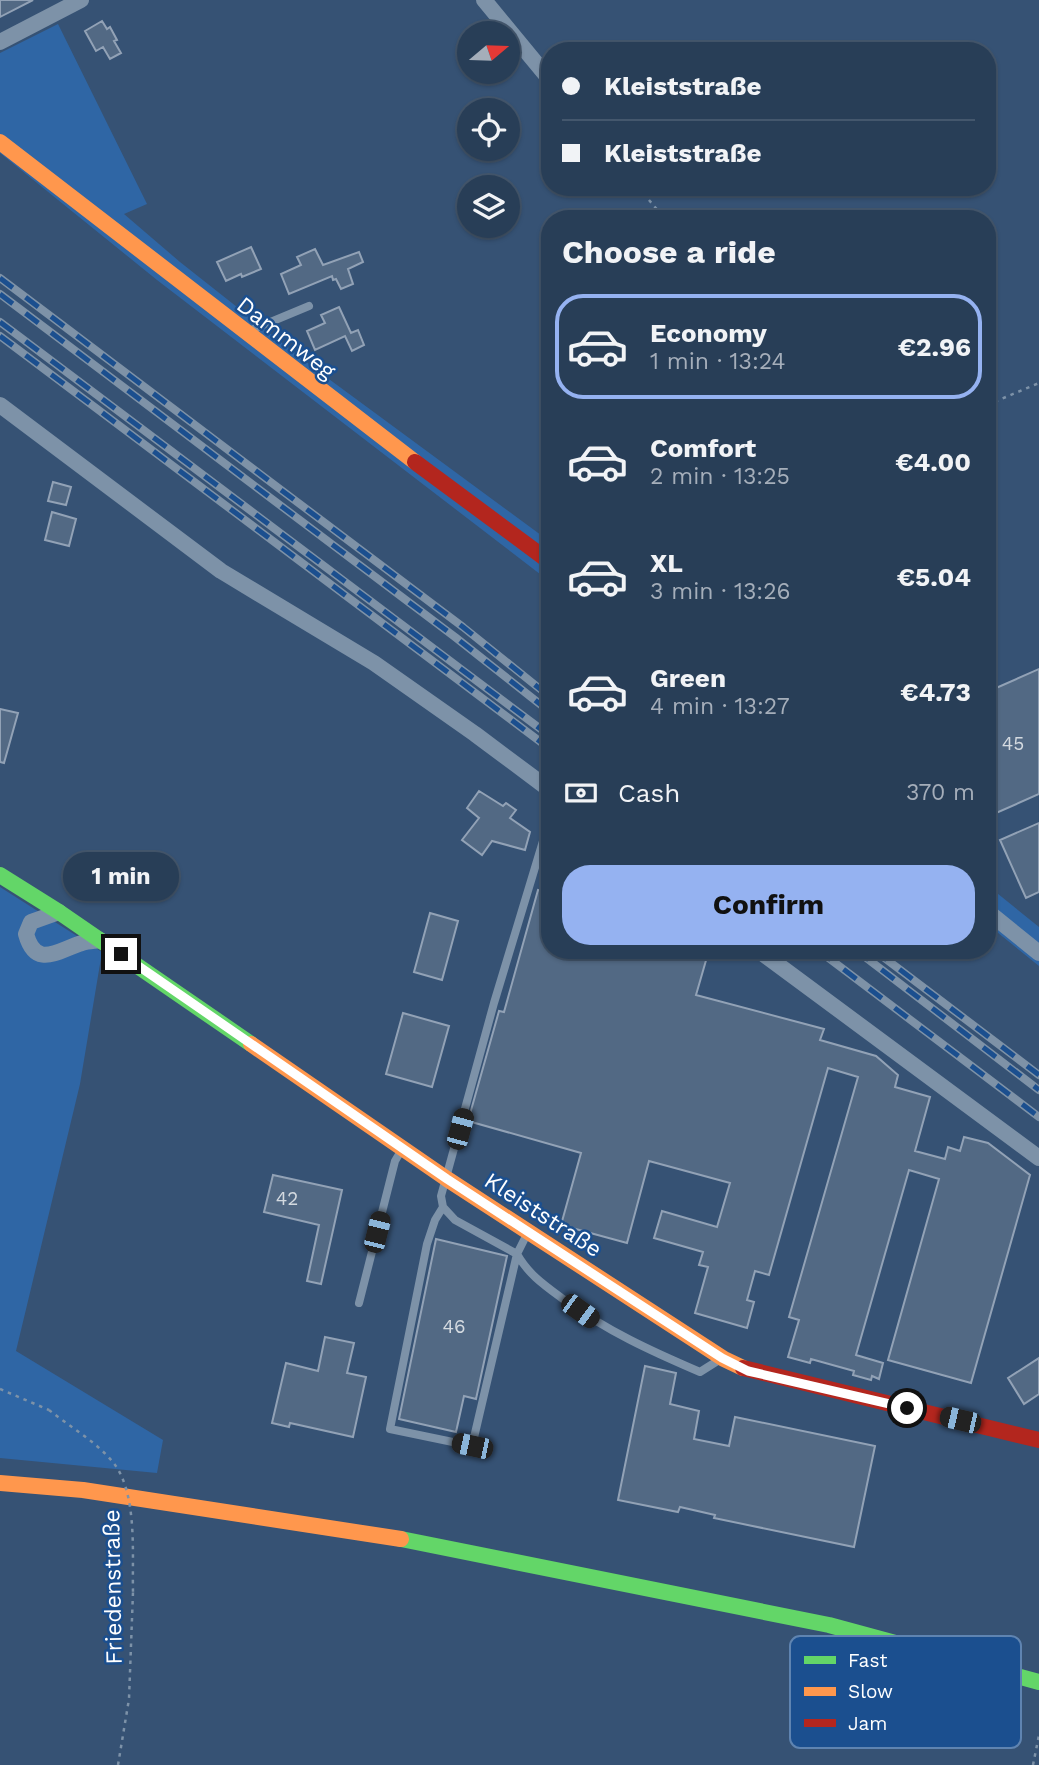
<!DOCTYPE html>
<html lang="en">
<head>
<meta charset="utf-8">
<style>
  :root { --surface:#283e57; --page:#30455d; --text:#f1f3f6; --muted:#a5aeba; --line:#44576d; --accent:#95b2f1 }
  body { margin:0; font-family:"Work Sans",sans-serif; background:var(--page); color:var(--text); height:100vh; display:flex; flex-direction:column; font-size:26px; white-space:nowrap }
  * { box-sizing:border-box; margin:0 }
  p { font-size:23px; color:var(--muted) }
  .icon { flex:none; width:38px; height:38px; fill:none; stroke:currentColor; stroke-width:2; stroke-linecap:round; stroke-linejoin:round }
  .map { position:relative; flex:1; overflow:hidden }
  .panel { position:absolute; left:541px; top:210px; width:455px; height:749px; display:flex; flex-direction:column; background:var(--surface); border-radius:28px; box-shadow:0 2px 5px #0004,0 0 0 2px var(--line) }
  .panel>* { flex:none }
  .guide { position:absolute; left:541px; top:42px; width:455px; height:154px; border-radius:28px; box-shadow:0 2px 5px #0004,0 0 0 2px var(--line); display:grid; align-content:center; height:154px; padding:0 21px; background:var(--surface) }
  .needle { width:46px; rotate:71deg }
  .fabs { position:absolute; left:457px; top:21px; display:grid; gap:14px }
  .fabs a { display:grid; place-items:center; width:63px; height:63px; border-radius:50%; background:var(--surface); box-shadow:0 2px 5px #0004,0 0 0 2px var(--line); font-size:35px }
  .end { position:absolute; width:32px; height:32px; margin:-16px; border:9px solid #fff; background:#111; box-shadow:0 0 0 4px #111 }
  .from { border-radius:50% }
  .bubble { position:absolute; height:49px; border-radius:24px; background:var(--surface); box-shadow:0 2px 5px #0004,0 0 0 2px var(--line); font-size:23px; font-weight:700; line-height:49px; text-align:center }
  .car { position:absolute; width:21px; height:42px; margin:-21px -10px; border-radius:9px; box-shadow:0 0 5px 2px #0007; background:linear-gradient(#222 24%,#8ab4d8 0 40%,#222 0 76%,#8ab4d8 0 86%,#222 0) }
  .guide b { display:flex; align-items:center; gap:24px; height:66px; font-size:26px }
  .guide b+b { border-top:2px solid var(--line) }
  .guide i { width:18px; height:18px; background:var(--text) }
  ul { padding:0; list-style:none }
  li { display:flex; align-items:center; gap:21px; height:105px; margin:0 14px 10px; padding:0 7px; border:4px solid transparent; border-radius:28px }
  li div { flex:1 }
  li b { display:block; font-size:26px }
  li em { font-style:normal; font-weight:700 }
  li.active { border-color:var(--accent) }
  li>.icon { width:63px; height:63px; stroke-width:1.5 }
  h2 { padding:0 21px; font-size:32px; line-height:84px }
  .pay { display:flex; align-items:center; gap:18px; height:77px; padding:0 21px; font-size:26px }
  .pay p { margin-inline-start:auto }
  .primary-button { display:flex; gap:14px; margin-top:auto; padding:14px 21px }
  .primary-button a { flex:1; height:80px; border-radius:28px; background:var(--accent); color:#111; font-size:28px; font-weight:700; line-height:80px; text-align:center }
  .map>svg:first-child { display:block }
</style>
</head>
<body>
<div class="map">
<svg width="1039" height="1765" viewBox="0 0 1039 1765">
  <rect width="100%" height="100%" fill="#365274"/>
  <!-- green -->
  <path fill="#2f66a5" d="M58 24 147 204 124 214 180 262 318 371 549 541V581L157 280 0 153V53Z
    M987 885 1039 927V966L987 924Z
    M0 887 102 952 80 1084 16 1351 163 1440 157 1473 0 1458Z"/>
  <!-- building -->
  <path fill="#526984" stroke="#92a2b6" stroke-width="2" d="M0 0H33L0 17Z
    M102 21 107 29 110 27 117 40 114 41 121 53 110 59 103 47 96 51 85 31Z
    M251 247 261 269 242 277 241 274 226 281 217 262Z
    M315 249 323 265 359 252 363 262 348 269 353 284 341 289 336 279 333 280 332 276 289 294 281 274 301 265 297 257Z
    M339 307 351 333 358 330 364 345 352 351 345 336 315 350 307 331 325 323 321 315Z
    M53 482 71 487 66 505 48 501Z
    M52 512 76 519 69 546 45 540Z
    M1039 669V794L987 817V692Z
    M0 709 18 713 4 763 0 762Z
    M479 791 503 806 506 803 516 810 510 818 530 832 525 850 492 841 482 855 462 840 479 818 467 808Z
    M1039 823V892L1026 898 1000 840Z
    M538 890 550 893V950H709L696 995 824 1029 820 1040 876 1056 898 1075 895 1087 930 1097 915 1151 945 1159 948 1147 960 1151 964 1137 988 1143 1030 1175 971 1383 888 1360 939 1179 909 1170 856 1355 883 1363 879 1379 872 1376 871 1380 853 1375 854 1371 811 1359 810 1363 788 1357 799 1320 789 1317 858 1077 828 1068 769 1275 755 1271 747 1300 754 1302 747 1328 695 1313 708 1267 699 1265 703 1252 654 1238 662 1211 717 1227 730 1183 649 1161 627 1243 561 1225 581 1153 468 1121 499 1011 504 1012Z
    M430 913 458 921 442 980 414 972Z
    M403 1013 449 1026 432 1087 386 1074Z
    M273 1175 342 1190 321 1284 307 1281 319 1225 264 1212Z
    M436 1239 507 1256 476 1399 464 1396 456 1432 399 1419Z
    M325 1337 354 1343 347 1373 366 1377 353 1437 290 1423 289 1427 272 1423 286 1363 318 1371Z
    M1039 1358V1394L1024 1404 1008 1378Z
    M645 1366 676 1373 670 1404 699 1411 694 1439 729 1446 735 1417 875 1446 854 1547 714 1518 715 1515 680 1507 678 1512 618 1500Z"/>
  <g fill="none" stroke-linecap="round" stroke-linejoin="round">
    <!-- path -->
    <path stroke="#7d92a8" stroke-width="2.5" stroke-dasharray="3.5 5" stroke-linecap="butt" d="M638 187 665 219
      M987 405 1039 383
      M0 1389 49 1410
      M118 1765 129 1699 133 1592
      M1033 1765 1039 1735"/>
    <!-- lane -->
    <path stroke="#7d92a8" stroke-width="8" d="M249 331 309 306
      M443 1207 435 1220 427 1244 390 1429 472 1446 517 1254 455 1220 443 1207 441 1196 494 1003 550 818
      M527 1234 517 1254C528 1274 544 1285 563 1299 607 1331 651 1351 700 1372L719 1360
      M359 1303 395 1161 401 1151"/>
    <!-- street -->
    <path stroke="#7d92a8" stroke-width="16" d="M484 0 550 80
      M0 42 81 0
      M0 405 221 571 374 663 475 734 550 790
      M987 911 1039 953
      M59 912 31 922 26 934C36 970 58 950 82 943 88 941 94 941 100 940
      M758 950 1039 1158"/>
    <!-- fast -->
    <path stroke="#63d668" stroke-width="16" d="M0 875 59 912 251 1044
      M401 1539 829 1625 1039 1682"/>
    <!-- slow -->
    <path stroke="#ff974d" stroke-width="16" d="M0 142 415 462
      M251 1044 447 1179 724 1359 743 1368
      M0 1483 83 1490 401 1539"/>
    <!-- jam -->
    <path stroke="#b3261e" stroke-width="16" d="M415 462 550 562
      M743 1368 1039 1440"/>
    <defs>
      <path id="rail" d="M0 278 463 627 550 697
        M0 294 455 637 550 712
        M0 322 550 736
        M0 336 550 749
        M818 950 1039 1117
        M856 950 1039 1090
        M874 950 1039 1075"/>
    </defs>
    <!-- rail casing -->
    <use href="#rail" stroke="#7e92a7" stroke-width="8"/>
    <!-- rail -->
    <use href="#rail" stroke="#1b4f8f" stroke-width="5" stroke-dasharray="16" stroke-linecap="butt"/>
    <!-- path-bridge -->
    <path stroke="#7d92a8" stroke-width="2.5" stroke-dasharray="3.5 5" stroke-linecap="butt" d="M49 1410C69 1426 95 1441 112 1461 138 1491 132 1554 133 1592"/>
  </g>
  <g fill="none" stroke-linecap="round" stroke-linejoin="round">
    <!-- route -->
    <path stroke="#fff" stroke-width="9" d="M121 954 447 1179 722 1358 748 1371 907 1408"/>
  </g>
  <g text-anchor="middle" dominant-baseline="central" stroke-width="5" stroke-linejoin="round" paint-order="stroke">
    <!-- number labels -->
    <g font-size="19" fill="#d4dae0">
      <text x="1013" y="743">45</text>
      <text x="287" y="1198">42</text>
      <text x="454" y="1326">46</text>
    </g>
    <!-- street labels -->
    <g font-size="23" fill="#fff" stroke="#1b4f8f">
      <text transform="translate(286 338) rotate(38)">Dammweg</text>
      <text transform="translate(543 1215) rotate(33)">Kleiststraße</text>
      <text transform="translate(113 1587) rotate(-91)">Friedenstraße</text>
    </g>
  </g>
  <!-- legend -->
  <rect x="790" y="1636" width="231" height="112" rx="10" fill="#1b4f8f" stroke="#5f84b1" stroke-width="2"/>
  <rect x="804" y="1656" width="32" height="8" fill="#63d668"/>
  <rect x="804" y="1687" width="32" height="9" fill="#ff974d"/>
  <rect x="804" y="1719" width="32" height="8" fill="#b3261e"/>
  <g font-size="19" fill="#fff">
    <text x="848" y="1667">Fast</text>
    <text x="848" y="1698">Slow</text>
    <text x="848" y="1730">Jam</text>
  </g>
</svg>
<div class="fabs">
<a><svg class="needle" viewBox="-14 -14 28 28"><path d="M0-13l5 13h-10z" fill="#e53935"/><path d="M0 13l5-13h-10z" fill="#a5aeba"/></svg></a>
<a><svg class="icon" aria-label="locate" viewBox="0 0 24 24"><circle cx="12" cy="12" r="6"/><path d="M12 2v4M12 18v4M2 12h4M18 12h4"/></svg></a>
<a><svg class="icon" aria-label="layers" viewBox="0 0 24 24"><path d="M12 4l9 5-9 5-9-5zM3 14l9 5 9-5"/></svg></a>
</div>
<i class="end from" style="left:907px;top:1408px"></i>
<i class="end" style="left:121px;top:954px"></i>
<div class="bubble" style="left:63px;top:852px;width:116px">1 min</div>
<i class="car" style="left:460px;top:1129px;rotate:15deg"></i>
<i class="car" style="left:377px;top:1232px;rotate:14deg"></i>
<i class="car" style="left:580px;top:1311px;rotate:126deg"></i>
<i class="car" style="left:960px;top:1420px;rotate:283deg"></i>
<i class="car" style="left:472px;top:1446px;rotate:282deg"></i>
<div class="guide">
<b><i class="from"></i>Kleiststraße</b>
<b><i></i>Kleiststraße</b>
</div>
<section class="panel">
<h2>Choose a ride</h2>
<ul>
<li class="active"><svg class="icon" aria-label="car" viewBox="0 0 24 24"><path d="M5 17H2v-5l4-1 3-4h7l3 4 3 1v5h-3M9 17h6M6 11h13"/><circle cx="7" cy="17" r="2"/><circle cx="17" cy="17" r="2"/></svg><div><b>Economy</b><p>1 min · 13:24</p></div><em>€2.96</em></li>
<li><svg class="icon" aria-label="car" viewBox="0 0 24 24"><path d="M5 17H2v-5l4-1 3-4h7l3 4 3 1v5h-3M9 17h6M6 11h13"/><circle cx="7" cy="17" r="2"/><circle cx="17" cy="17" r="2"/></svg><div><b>Comfort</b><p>2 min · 13:25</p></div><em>€4.00</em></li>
<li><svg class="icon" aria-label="car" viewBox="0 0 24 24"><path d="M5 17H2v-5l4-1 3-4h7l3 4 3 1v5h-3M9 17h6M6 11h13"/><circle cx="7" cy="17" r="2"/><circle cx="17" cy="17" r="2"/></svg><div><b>XL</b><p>3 min · 13:26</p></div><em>€5.04</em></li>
<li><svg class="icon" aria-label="car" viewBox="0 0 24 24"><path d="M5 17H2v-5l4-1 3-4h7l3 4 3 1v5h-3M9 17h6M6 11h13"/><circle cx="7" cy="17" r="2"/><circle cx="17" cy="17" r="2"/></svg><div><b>Green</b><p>4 min · 13:27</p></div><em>€4.73</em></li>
</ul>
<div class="pay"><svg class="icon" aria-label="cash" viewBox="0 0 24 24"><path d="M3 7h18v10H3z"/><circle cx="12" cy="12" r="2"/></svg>Cash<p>370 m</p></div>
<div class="primary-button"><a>Confirm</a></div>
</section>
</div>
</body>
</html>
